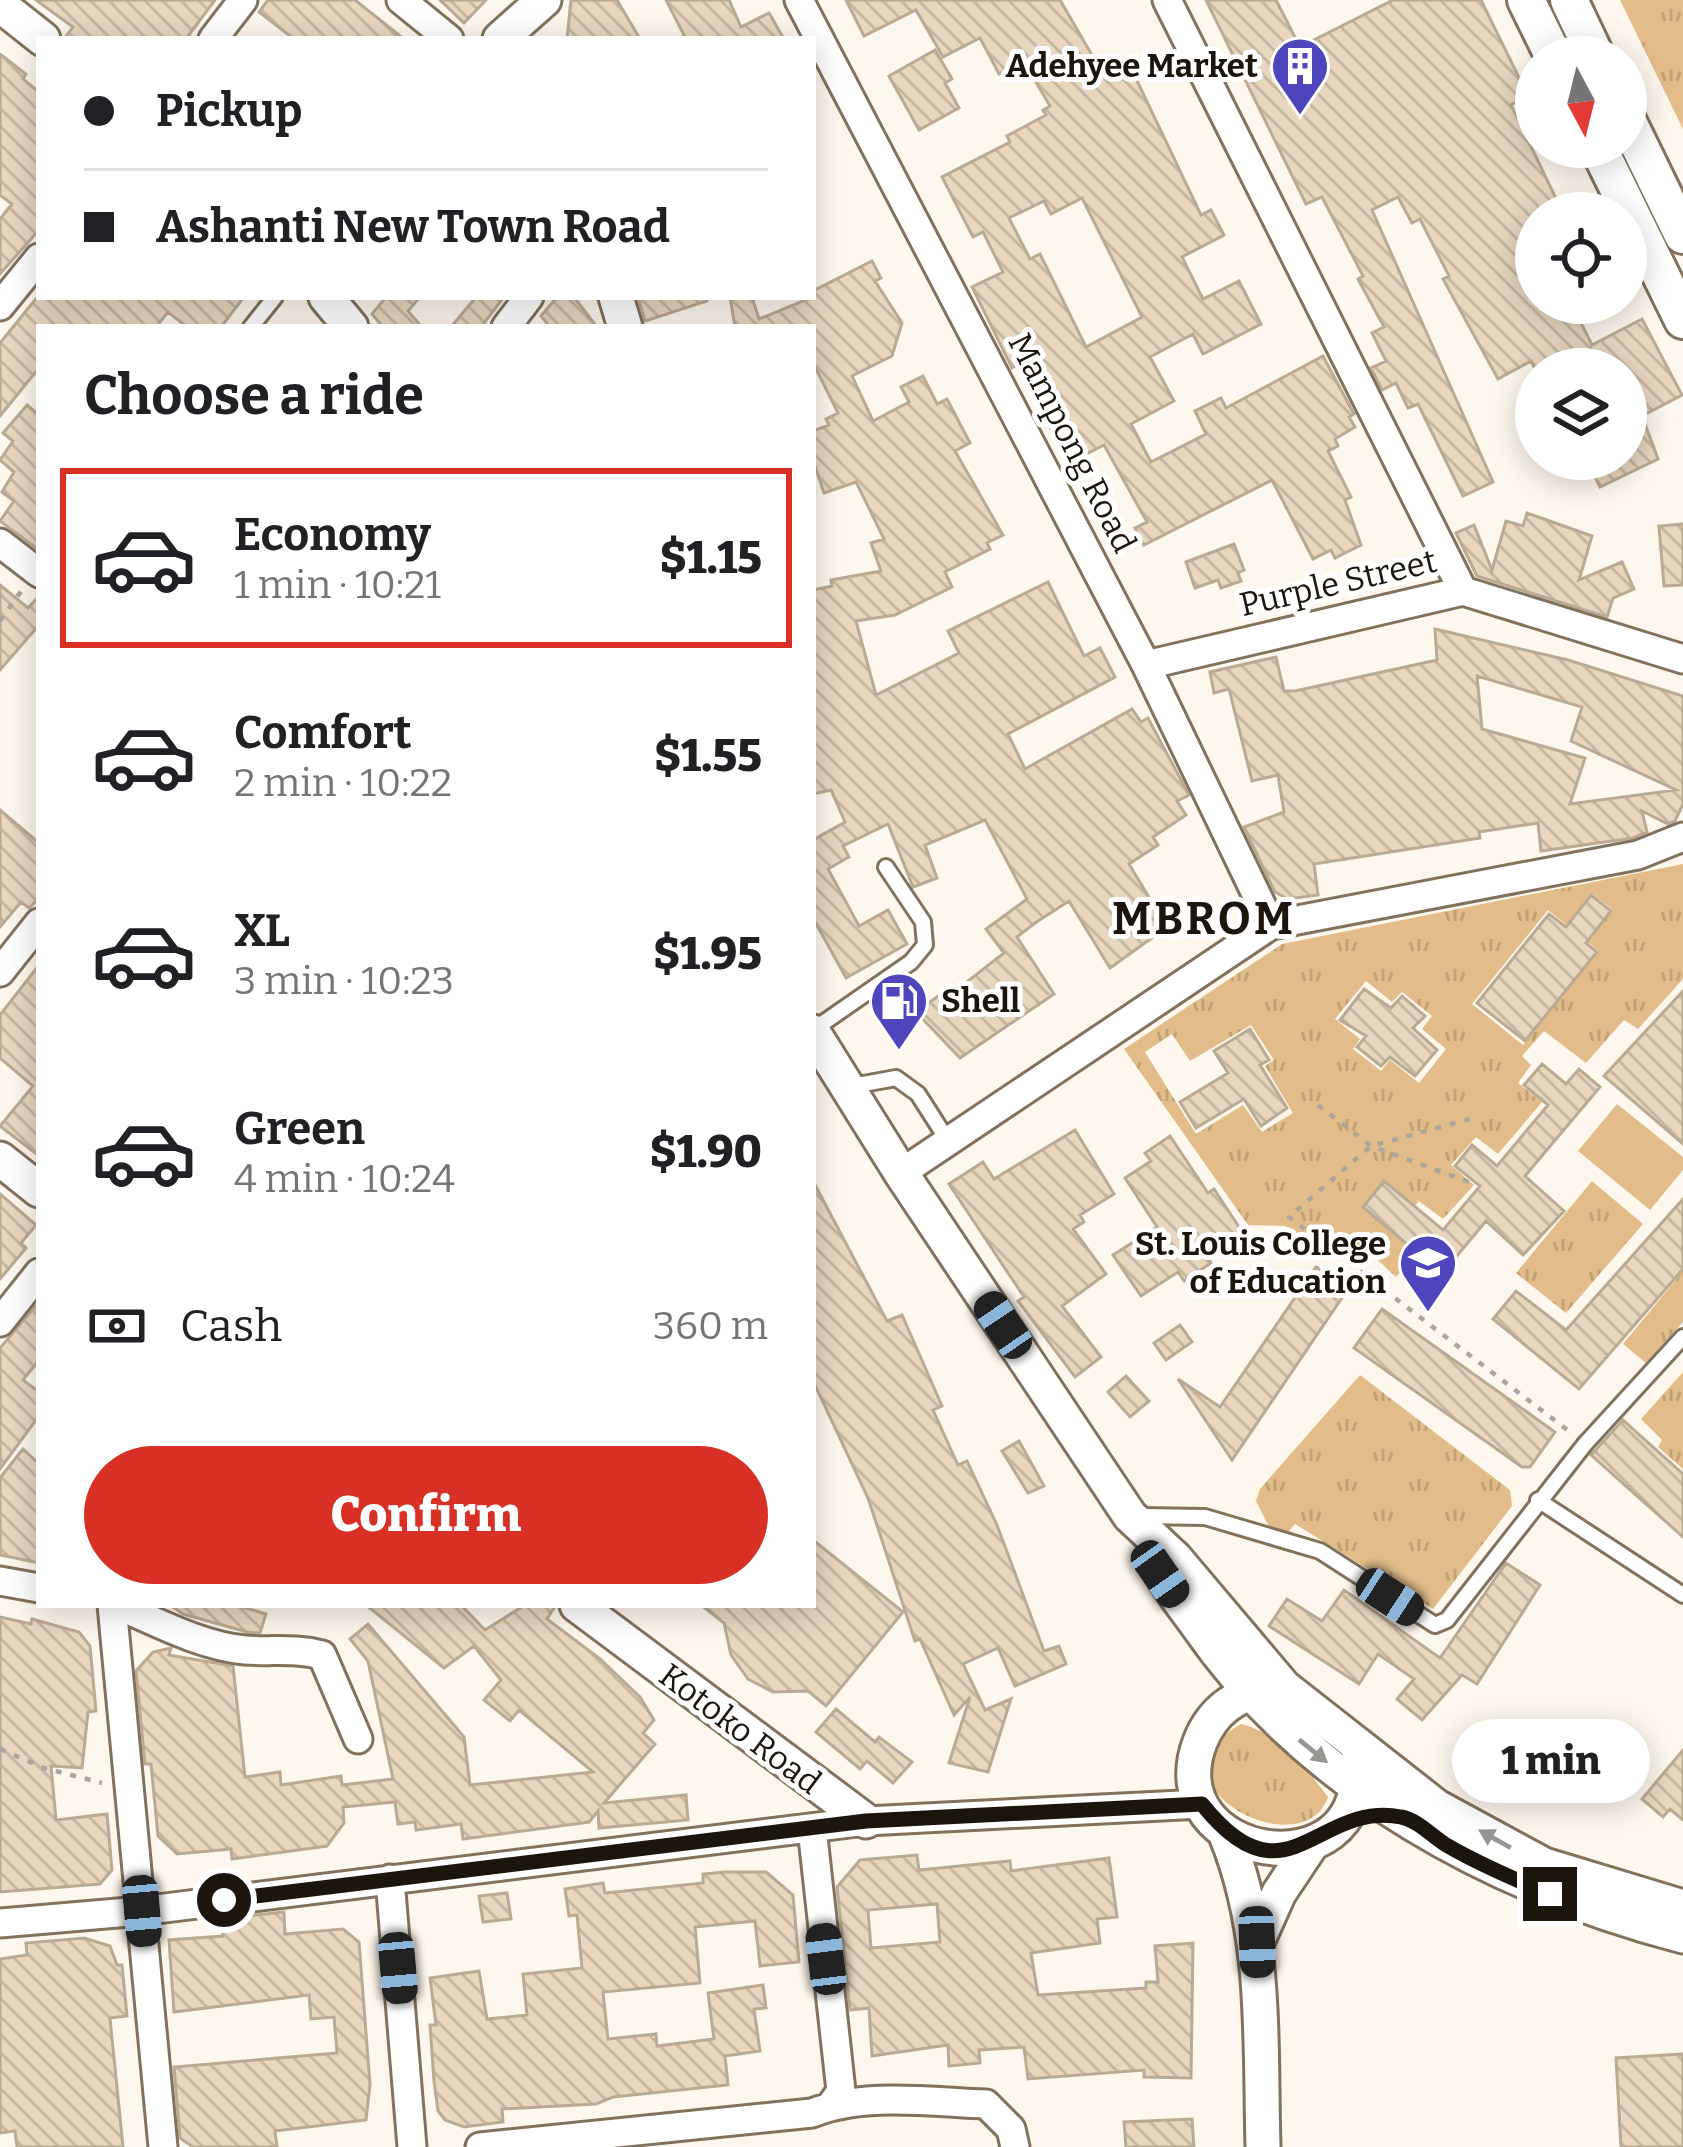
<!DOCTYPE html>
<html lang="en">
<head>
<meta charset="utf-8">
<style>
  :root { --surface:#fff; --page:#f2f2f2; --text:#202124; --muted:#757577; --line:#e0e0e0; --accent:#d93025 }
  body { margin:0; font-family:Bitter,serif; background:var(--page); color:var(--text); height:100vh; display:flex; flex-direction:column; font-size:45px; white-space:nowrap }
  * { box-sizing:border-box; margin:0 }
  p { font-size:39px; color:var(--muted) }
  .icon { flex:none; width:66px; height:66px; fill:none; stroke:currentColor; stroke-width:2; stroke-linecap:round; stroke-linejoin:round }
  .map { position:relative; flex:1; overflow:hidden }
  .side { position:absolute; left:36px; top:324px; width:780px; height:1284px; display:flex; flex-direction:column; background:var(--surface); border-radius:0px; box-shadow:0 6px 30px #0003 }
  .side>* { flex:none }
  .top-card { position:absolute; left:36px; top:36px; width:780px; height:264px; border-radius:0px; box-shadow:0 6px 30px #0003; display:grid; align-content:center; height:264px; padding:0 48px; background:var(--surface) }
  .needle { width:78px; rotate:173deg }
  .buttons { position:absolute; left:1515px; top:36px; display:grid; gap:24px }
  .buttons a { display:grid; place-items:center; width:132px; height:132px; border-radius:50%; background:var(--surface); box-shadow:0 6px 30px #0003; font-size:60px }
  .end { position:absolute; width:54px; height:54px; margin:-27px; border:15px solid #1b150d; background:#fff; box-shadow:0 0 0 6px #fff }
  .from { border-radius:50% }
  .bubble { position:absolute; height:84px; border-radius:42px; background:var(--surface); box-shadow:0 6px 30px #0003; font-size:39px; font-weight:800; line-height:84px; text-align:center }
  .car { position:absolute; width:36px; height:72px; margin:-36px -18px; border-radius:15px; box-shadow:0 0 9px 3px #0007; background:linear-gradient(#222 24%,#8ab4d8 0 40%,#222 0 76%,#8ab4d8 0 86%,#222 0) }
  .top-card b { display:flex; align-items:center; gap:42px; height:114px; font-size:45px }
  .top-card b+b { border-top:3px solid var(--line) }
  .top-card i { width:30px; height:30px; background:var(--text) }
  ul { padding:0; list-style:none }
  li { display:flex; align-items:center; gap:36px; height:180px; margin:0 24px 18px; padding:0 24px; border:6px solid transparent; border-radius:0px }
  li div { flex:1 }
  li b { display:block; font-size:45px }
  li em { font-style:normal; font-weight:800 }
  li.selected { border-color:var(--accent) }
  li>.icon { width:108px; height:108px; stroke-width:1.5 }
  h2 { padding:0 48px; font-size:54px; line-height:144px }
  .pay { display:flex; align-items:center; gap:30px; height:132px; padding:0 48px; font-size:45px }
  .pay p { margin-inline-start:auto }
  .action { display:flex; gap:24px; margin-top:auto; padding:24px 48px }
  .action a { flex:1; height:138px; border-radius:72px; background:var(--accent); color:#fff; font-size:48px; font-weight:800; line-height:138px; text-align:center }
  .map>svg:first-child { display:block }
</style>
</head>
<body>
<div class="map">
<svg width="1683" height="2147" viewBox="0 0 1683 2147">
  <defs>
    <pattern id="grass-tufts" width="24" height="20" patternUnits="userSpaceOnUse" patternTransform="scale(3)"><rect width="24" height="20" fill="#e2bd89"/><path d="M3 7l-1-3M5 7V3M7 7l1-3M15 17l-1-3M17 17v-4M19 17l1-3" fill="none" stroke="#c1a275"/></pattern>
    <pattern id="building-back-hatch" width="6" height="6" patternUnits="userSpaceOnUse" patternTransform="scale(3)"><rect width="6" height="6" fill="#e8d6bf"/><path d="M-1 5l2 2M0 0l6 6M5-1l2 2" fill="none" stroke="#c6b7a3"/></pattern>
  </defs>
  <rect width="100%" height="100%" fill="#fef7ed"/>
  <!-- grass -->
  <path fill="url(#grass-tufts)" fill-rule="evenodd" d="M1620 0H1683V129Z
    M1683 864V979L1638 1029 1624 1020 1586 1063 1544 1031 1522 1056 1531 1065 1518 1083 1542 1102 1498 1154 1476 1137 1451 1165 1474 1185 1443 1219 1419 1201 1393 1233 1415 1254 1396 1277 1367 1250 1326 1251 1285 1226 1248 1225 1124 1049 1282 944ZM1591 893 1613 910 1591 938 1569 921ZM1548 910 1599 951 1523 1045 1472 1004ZM1366 981 1392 1002 1402 992 1432 1016 1422 1029 1446 1049 1419 1083 1390 1060 1381 1071 1353 1049 1360 1039 1335 1019ZM1251 1025 1274 1060 1265 1066 1293 1113 1262 1132 1243 1105 1196 1134 1145 1052 1172 1034 1190 1061Z
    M1592 1181 1643 1224 1566 1313 1516 1273Z
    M1683 1271V1322L1646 1363 1623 1344Z
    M1683 1372V1469L1658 1447 1662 1440 1641 1419Z
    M1360 1375 1510 1490 1512 1506 1433 1609 1295 1524 1286 1535 1269 1527 1256 1501 1260 1489Z
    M1241 1724C1275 1731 1308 1770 1328 1797 1303 1870 1137 1782 1241 1724Z"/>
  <!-- park -->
  <path fill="#e2bd89" d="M1617 1104 1683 1157V1170L1650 1210 1578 1151Z"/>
  <!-- building -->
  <path fill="url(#building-back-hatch)" stroke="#baaa93" stroke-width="3" fill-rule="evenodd" d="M36 0H215L186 39H64L73 27Z
    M268 0H355L404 39H294L259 12Z
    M440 0H486L464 23Z
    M571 0H617L640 39H567Z
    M666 0H729L741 27 769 13 784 39H686Z
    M846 0H1060L1107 81 1131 68 1201 215 1211 210 1224 235 1182 257 1203 299 1239 281 1261 324 1203 354 1193 334 1150 357 1174 401 1131 424 1151 462 1206 434 1195 411 1221 398 1226 408 1323 356 1354 414 1349 417 1355 427 1335 439 1338 446 1328 451 1351 497 1345 500 1361 545 1335 558 1331 550 1313 559 1272 480 1144 545 1135 528 1147 522 1104 445 1069 463 1017 365 1012 368 972 287 1003 272 983 232 973 237 942 177 1010 142 1007 136 1046 115 1043 110 1050 106 1023 60 999 74 980 38 943 57 916 10 864 36ZM1082 198 1142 317 1086 347 1040 254 1030 259 1009 218 1044 201 1051 214Z
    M1206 0H1276L1300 47 1393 0H1481L1528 96 1511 105 1563 213H1536V303H1571L1592 345 1642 319 1682 395 1642 416 1658 459 1600 487 1586 459H1626V369H1535L1531 361 1498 379 1443 279 1449 276 1420 219 1412 223 1398 197 1372 210 1493 482 1463 496 1418 404 1408 408 1396 383 1382 390 1371 368 1386 361 1372 333 1384 327 1358 279 1363 276 1322 197 1306 204Z
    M935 50 952 79 945 83 959 108 919 130 889 76Z
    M0 54 26 74 23 79 39 92V230L0 274V219L12 204 0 195Z
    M872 261 881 278 875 281 902 323 892 356 852 376 873 421 909 402 901 387 923 376 937 404 947 399 970 443 955 451 1003 535 987 543 990 549 945 572 952 587 895 615 856 621 876 695 959 653 948 631 1048 582 1084 656 1100 648 1115 677 1008 734 1025 769 1132 709 1141 722 1148 718 1189 795 1177 801 1186 815 1153 837 1158 845 1129 864 1167 927 1110 968 1069 901 1035 923 1017 937 1054 994 960 1058 916 1012 941 994 945 999 1004 953 986 929 1027 899 985 820 925 845 937 878 913 887 888 824 843 846 849 857 828 869 859 926 888 910 907 944 846 978 813 918V840L845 822 831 790 813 794V590L832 586 831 580 881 571 871 543 884 539 856 482 824 493 813 460V431L829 425 826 419 838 413 813 363V327H735L730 297H752L759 319 813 297V291Z
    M39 295V297H244L221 327H187L168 312 156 327H39V368L0 416V343Z
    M386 297H420L408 311 422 327H383L372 314Z
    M476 297H504L481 327H451Z
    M557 297H574L597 327H550L541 316Z
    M638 297H707V301L645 321Z
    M27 405 39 415V550L0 521 14 501 2 492 14 472 0 460 13 441 3 433Z
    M1527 513 1592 536 1579 580 1622 562 1634 589 1613 598 1607 617 1477 576 1456 533 1474 525 1492 570 1506 521 1523 526Z
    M1683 524V585L1664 586 1659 526Z
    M1234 544 1244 570 1238 573 1241 581 1221 588 1218 580 1195 588 1186 562Z
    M0 585 28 608 39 596V625L0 670Z
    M1435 629 1568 660 1683 696V804L1675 821 1668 824 1642 811 1647 832 1633 838 1541 851 1538 823 1479 832 1480 838 1314 864 1318 895 1288 899 1275 892 1244 827 1284 812 1278 775 1252 781 1229 689 1214 693 1210 672 1276 657 1284 691H1295L1437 660ZM1477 676 1582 707 1571 741 1676 790 1570 804 1585 758 1482 729Z
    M0 810 39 843V898L29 908 21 902 0 927Z
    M1591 895 1611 911 1586 943 1597 952 1525 1041 1477 1003 1549 914 1566 927Z
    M39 965V1156L0 1126 33 1086 0 1058V1015Z
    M1364 989 1391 1008 1402 996 1425 1016 1413 1028 1437 1050 1415 1076 1390 1057 1381 1066 1357 1047 1366 1036 1340 1020Z
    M1683 991V1144L1604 1076Z
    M1250 1029 1269 1060 1260 1065 1287 1108 1261 1126 1244 1099 1196 1128 1180 1102 1228 1073 1214 1051Z
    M1542 1064 1566 1084 1579 1069 1600 1087 1525 1176 1564 1211 1523 1255 1486 1221 1436 1281 1415 1264 1421 1256 1363 1207 1384 1181 1443 1230 1480 1186 1455 1166 1472 1145 1497 1166 1548 1105 1524 1085Z
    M1075 1130 1114 1194 1080 1215 1084 1222 1073 1229 1106 1274 1062 1306 1101 1357 1075 1377 1018 1301 1024 1297 949 1184 983 1162 994 1179Z
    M1170 1136 1208 1193 1214 1189 1241 1230 1205 1254 1211 1263 1184 1281 1178 1272 1141 1296 1113 1255 1157 1227 1125 1178 1151 1161 1145 1153Z
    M813 1181 887 1321 902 1315 942 1406 933 1410 958 1465 967 1461 997 1525 1044 1651 1059 1646 1066 1664 1015 1686 998 1648 963 1664 985 1710 1011 1699 988 1772 949 1763 970 1697 954 1715 920 1639 915 1641 868 1498 813 1381Z
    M0 1194 36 1225 21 1243 26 1248 0 1279Z
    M1683 1199V1269L1579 1389 1493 1319 1516 1291 1566 1330Z
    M1316 1267 1348 1289 1232 1460 1178 1379 1220 1407Z
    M39 1302V1360L23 1380 39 1392V1416L0 1469V1348Z
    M1382 1309 1555 1432 1530 1467H1522L1354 1348Z
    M1180 1325 1192 1342 1166 1360 1154 1343Z
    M1126 1376 1149 1401 1130 1417 1108 1392Z
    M1623 1420 1683 1474V1537L1591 1455Z
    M1019 1441 1044 1486 1028 1493 1002 1451Z
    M23 1449 39 1464V1563L0 1555V1478Z
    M813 1540 903 1612 826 1706 808 1691 773 1692 748 1679 731 1655 724 1623 701 1605H813Z
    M1506 1563 1540 1585 1477 1684 1462 1675 1422 1720 1397 1699 1414 1679 1378 1654 1359 1684 1269 1626 1287 1599 1322 1621 1344 1590 1440 1658Z
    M170 1605H236L266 1614 260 1633 247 1632 183 1614Z
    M366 1605H461L485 1630 525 1605H556L547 1619 600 1659 640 1697 654 1720 643 1733 655 1744 604 1803 686 1795 688 1820 599 1828 598 1811 589 1822 463 1839 461 1824 416 1830 415 1822 398 1824 395 1802 343 1807 344 1823 327 1846 232 1859 231 1849 177 1854 158 1836 151 1764H145L136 1671 153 1652 171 1648 169 1655 233 1666 245 1777 280 1772 281 1785 341 1776 342 1785 393 1779 368 1661 350 1639 368 1624 464 1737 470 1785 593 1772 519 1710 510 1721 484 1700 501 1680 474 1646 444 1668Z
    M0 1617 31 1624 32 1619 79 1632 90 1646 96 1711 88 1712 82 1768 51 1766 56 1820 107 1814 112 1870 100 1884 0 1892Z
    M836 1709 875 1742 879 1737 912 1762 893 1783 867 1761 860 1769 816 1732Z
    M1683 1750V1820L1670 1809 1663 1817 1642 1799Z
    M917 1855 919 1870 1010 1861 1011 1871 1109 1858 1117 1917 1097 1919 1100 1943 1031 1953 1038 1995 1146 1988V1982H1158L1155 1946 1193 1943 1191 2078 1144 2077V2070L1028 2079 1024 2047 979 2050 980 2063 949 2066 948 2045 872 2056 869 2008 850 2010 837 1887 860 1860ZM937 1904 940 1942 871 1948 868 1910Z
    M725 1872H766L793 1895 799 1962 760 1966 755 1921 695 1927 700 1983 603 1992 608 2039 656 2034 657 2046 714 2039 708 1993 763 1985 766 2008 754 2009 760 2051 725 2056 728 2085 613 2097 596 2104 502 2109 503 2122 464 2127 445 2120 438 2111 434 2081 430 2025H436L430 1978 479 1971 487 2019 527 2015 523 1974 582 1968 577 1915 569 1916 565 1889 603 1883 605 1893 703 1883V1874Z
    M507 1893 511 1919 483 1922 479 1896Z
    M284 1912 285 1934 343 1929 359 1942 370 2085 366 2120 275 2131 277 2147H193L180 2138 174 2067 337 2053 334 2017 311 2019 309 1995 174 2012 169 1940 223 1936 221 1919Z
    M84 1938 110 1946 117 1965H122L127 2016 110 2018 123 2147H17L15 2131 0 2133V1959L27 1955 26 1943Z
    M1683 2054V2147H1621L1616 2058Z
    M1192 2119 1194 2147H1126L1124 2122Z"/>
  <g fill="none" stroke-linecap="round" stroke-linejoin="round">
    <defs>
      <path id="service" d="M251 327 275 297
        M813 1030 911 962 925 945 923 922 886 867
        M847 1087 896 1078 918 1094 948 1141
        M1538 1500 1683 1595
        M1140 1516 1205 1517 1320 1551 1435 1625 1447 1620 1585 1444 1683 1337"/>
      <path id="minor" d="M401 0 449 39
        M799 0 1146 665 1271 925
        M1167 0 1463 591
        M213 39 243 0
        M0 306 39 258
        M506 327 529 297
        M0 543 39 573
        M1146 665 1463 591 1683 659
        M0 972 39 923
        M901 1173 1271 925 1638 855 1683 837
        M0 1322 39 1273
        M0 1581 39 1588
        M112 1605 163 2147
        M117 1605C157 1622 201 1646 245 1650 272 1652 295 1648 322 1655L358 1739
        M812 1828 841 2091 831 2105
        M390 1879 412 2147
        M0 1923 141 1911 866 1821 1201 1804
        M480 2147 812 2113C863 2092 931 2102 986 2104L1011 2129 1015 2147"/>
      <path id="tertiary" d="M0 5 43 39
        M500 39 544 0
        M326 297 351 327
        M616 297 625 327
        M813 1032 901 1173 1130 1516 1175 1558 1284 1687 1437 1807 1544 1865 1683 1907
        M0 1159 39 1190
        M1153 1557C1164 1582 1182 1604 1198 1626 1310 1788 1496 1887 1683 1936
        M577 1605 866 1821
        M1270 1688C1237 1693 1212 1711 1200 1742 1155 1861 1368 1896 1357 1763
        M1226 1835C1267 1935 1260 2041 1263 2147
        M1257 1942 1279 1893 1311 1845"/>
      <path id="secondary" d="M1526 0 1554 57
        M1569 0 1596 57
        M1626 118 1683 235
        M1598 147 1683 320"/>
    </defs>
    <!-- service casing -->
    <use href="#service" stroke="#82725d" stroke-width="20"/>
    <!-- minor casing -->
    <use href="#minor" stroke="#82725d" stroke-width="33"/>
    <!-- tertiary casing -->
    <use href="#tertiary" stroke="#82725d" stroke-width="39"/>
    <!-- secondary casing -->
    <use href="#secondary" stroke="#82725d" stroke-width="42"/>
    <!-- path -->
    <path stroke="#aca59c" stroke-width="4.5" stroke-dasharray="6 9" stroke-linecap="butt" d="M0 621 22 590
      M1318 1105 1371 1146 1469 1182
      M1470 1119 1371 1146 1289 1217 1570 1432
      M0 1749 44 1768 102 1783"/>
    <!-- service -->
    <use href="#service" stroke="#fff" stroke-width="14"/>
    <!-- minor -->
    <use href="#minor" stroke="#fff" stroke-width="27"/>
    <!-- tertiary -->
    <use href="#tertiary" stroke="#fff" stroke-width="33"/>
    <!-- secondary -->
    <use href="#secondary" stroke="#fff" stroke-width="36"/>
  </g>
  <!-- one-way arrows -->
  <defs><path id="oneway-solid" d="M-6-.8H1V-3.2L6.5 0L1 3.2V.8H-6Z" transform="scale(3)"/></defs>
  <g fill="#989692">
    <use href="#oneway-solid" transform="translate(1313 1751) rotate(39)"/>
    <use href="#oneway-solid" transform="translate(1495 1839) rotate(-151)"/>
  </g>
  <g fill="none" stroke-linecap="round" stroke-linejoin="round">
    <!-- route -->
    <path stroke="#1b150d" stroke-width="15" d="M224 1900 866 1821 1202 1804C1286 1910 1318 1800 1401 1817 1418 1820 1434 1838 1448 1846 1481 1865 1516 1880 1550 1894"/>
  </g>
  <!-- icons -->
  <defs>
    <symbol id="building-pin" viewBox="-11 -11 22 30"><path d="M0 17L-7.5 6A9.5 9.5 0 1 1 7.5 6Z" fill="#4f45bc" stroke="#fff"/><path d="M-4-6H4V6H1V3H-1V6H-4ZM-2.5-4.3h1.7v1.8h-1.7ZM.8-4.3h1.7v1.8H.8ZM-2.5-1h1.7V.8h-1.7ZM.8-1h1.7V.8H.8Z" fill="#fff"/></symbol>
    <symbol id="fuel-pin" viewBox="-11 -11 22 30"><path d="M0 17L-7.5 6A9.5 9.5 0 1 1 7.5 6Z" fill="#4f45bc" stroke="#fff"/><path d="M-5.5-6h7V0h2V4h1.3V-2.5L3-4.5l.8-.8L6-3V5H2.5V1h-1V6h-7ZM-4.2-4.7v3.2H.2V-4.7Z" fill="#fff"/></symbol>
    <symbol id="university-pin" viewBox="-11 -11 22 30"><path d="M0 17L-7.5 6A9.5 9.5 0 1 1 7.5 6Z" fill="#4f45bc" stroke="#fff"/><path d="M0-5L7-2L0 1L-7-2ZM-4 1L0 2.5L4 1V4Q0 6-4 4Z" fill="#fff"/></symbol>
  </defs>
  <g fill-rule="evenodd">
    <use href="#building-pin" x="1267" y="33" width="66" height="90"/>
    <use href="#fuel-pin" x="866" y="968" width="66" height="90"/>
    <use href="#university-pin" x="1395" y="1230" width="66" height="90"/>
  </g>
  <g text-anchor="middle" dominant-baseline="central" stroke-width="10" stroke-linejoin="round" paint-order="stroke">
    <!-- poi labels -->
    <g font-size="33" font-weight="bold" fill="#1b150d" stroke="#fff" text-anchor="end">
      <text x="1258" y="66">Adehyee Market</text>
      <text x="941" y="1001" text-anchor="start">Shell</text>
      <text x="1386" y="1244">St. Louis College<tspan x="1386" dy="38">of Education</tspan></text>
    </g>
    <!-- street labels -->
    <g font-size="33" fill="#1b150d" stroke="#fff">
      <text transform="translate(1072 443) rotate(63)">Mampong Road</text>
      <text transform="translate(1338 583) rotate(-13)">Purple Street</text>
      <text transform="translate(740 1729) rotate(37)">Kotoko Road</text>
    </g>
    <!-- district labels -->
    <g font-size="45" font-weight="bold" letter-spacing="3" fill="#1b150d" stroke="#fff">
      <text x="1204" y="919">MBROM</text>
    </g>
  </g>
</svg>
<div class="buttons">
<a><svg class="needle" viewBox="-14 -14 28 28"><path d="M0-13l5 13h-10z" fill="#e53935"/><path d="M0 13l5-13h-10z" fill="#757577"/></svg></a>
<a><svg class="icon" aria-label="locate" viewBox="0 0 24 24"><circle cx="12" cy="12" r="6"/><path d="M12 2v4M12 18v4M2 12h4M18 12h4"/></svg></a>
<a><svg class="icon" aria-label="layers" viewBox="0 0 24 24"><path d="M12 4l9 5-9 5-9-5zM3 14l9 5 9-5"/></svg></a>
</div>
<i class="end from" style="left:224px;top:1900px"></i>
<i class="end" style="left:1550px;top:1894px"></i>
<div class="bubble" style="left:1452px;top:1719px;width:198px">1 min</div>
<i class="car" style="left:1003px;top:1325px;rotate:326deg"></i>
<i class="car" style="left:1160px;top:1574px;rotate:145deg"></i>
<i class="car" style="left:1390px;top:1597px;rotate:123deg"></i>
<i class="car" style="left:142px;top:1911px;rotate:175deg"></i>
<i class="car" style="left:1257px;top:1942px;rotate:178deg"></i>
<i class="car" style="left:826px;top:1959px;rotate:353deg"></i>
<i class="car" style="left:398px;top:1968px;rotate:175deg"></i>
<div class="top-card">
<b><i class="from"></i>Pickup</b>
<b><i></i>Ashanti New Town Road</b>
</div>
<section class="side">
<h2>Choose a ride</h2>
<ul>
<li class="selected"><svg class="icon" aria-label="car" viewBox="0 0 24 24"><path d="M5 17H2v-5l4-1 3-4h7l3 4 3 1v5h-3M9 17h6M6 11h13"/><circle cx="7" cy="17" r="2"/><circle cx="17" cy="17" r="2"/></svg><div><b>Economy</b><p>1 min · 10:21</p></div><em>$1.15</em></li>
<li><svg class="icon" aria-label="car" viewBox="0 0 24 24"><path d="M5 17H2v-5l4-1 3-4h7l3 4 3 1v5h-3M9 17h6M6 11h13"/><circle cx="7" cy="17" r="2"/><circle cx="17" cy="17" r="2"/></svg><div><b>Comfort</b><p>2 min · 10:22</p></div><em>$1.55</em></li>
<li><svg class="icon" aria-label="car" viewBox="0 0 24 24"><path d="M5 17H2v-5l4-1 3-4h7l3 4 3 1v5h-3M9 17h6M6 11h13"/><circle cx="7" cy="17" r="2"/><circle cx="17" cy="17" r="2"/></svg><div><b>XL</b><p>3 min · 10:23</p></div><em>$1.95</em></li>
<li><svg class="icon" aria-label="car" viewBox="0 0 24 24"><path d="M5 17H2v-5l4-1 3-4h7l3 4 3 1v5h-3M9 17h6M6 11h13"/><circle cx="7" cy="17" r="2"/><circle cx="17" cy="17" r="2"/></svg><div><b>Green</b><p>4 min · 10:24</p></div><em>$1.90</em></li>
</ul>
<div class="pay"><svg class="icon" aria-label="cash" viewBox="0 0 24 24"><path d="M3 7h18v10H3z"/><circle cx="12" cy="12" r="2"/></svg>Cash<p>360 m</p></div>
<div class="action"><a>Confirm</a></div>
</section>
</div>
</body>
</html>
